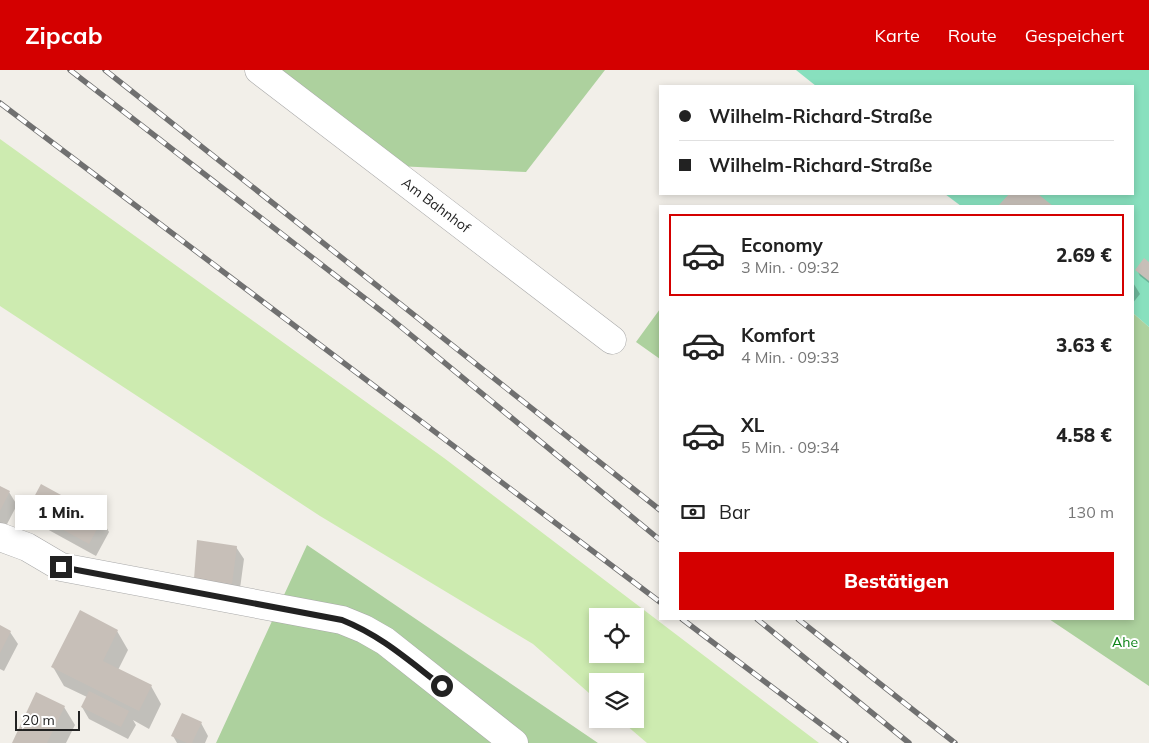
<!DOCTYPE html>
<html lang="de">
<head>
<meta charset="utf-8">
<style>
  :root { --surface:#fff; --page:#f6f6f6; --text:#222; --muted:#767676; --line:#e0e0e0; --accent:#d40000 }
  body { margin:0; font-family:Mulish,sans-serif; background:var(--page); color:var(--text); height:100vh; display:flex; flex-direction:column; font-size:19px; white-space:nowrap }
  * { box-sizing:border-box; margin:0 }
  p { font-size:16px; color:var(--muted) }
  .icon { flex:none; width:28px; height:28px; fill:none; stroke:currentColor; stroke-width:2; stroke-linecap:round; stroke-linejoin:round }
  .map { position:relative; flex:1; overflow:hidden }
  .drawer { position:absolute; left:659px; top:135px; width:475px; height:415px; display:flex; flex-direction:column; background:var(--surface); border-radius:0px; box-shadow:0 2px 8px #0003 }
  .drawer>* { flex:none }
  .hud { position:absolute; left:659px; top:15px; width:475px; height:110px; border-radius:0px; box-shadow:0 2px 8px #0003; display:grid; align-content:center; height:110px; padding:0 20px; background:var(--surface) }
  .buttons { position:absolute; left:589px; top:538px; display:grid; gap:10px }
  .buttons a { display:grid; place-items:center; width:55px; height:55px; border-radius:0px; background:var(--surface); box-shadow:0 2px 8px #0003; font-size:25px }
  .scale { position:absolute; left:15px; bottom:12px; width:65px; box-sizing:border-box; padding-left:5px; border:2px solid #222; border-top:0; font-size:14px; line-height:18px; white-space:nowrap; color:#222; -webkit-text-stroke:4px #fff; paint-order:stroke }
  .end { position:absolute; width:22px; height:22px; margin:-11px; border:6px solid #222; background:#fff; box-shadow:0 0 0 2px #fff }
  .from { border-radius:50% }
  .bubble { position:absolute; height:35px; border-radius:0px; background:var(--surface); box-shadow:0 2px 8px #0003; font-size:16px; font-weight:800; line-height:35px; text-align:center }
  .hud b { display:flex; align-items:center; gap:18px; height:48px; font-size:19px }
  .hud b+b { border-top:1px solid var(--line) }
  .hud i { width:12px; height:12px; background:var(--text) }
  ul { padding:9px 0 0; list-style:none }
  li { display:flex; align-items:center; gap:15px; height:82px; margin:0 10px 8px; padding:0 10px; border:2px solid transparent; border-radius:0px }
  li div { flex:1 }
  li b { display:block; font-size:19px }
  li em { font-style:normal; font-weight:800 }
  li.on { border-color:var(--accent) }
  li>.icon { width:45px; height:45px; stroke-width:1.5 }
  .pay { display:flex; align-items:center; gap:12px; height:55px; padding:0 20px; font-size:19px }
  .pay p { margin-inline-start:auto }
  .cta { display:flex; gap:10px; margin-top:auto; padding:10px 20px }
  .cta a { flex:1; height:58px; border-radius:0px; background:var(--accent); color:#fff; font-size:20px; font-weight:800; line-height:58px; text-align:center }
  header { display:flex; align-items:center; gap:30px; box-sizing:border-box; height:70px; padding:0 25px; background:var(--accent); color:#fff }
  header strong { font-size:24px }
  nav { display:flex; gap:28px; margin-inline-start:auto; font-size:18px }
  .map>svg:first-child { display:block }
</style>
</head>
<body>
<header>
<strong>Zipcab</strong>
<nav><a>Karte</a><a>Route</a><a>Gespeichert</a></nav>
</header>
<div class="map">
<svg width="1149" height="673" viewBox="0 0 1149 673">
  <rect width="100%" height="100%" fill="#f2efe9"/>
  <!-- grass -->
  <path fill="#cdebb0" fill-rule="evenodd" d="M0 69 444 388 819 673H647L619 649H635V611H598L597 630 533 574 320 446 0 236ZM598 546H635V584H598Z"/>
  <!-- forest -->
  <path fill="#add19e" d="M270 0H605L526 102 396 96Z
    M660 239V289L636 272Z
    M1133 243 1149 257V616L1049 549H1132Z
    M307 475 598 673H216Z"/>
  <!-- pitch -->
  <path fill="#88e0be" d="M796 0H1149V257L1133 243 1132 136H961L945 124H1132V16H816Z"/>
  <!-- shadow -->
  <path fill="#0003" d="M1011 124H1036L1051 136H1000Z
    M1149 194V213L1140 206 1137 200Z
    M1132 211 1140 224 1132 234Z
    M0 417 9 422 17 435 6 456 0 453Z
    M28 440 102 449 109 462 96 486 36 453Z
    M236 477 244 489 239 526 195 509Z
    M0 557 10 562 18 574 4 601 0 599Z
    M117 561 128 580 118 600 151 616 161 634 149 659 133 650 136 655 128 669 89 649 82 637 87 627 64 616 53 597Z
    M64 637 75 655 66 673H13Z
    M201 653 208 666 205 673H177L173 666Z"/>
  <!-- building -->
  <path fill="#c7bfb8" d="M1009 124H1038L1053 136H998Z
    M1144 188 1149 192V211L1135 200Z
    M41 414 103 448 89 474 27 440Z
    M0 416 10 421 0 441Z
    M197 470 237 476 232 514 194 509Z
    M80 540 118 560 103 591 152 615 139 641 51 597Z
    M0 555 11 561 0 583Z
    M89 621 129 641 121 657 81 637Z
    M36 622 65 636 47 673H12Z
    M182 643 202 652 192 673H187L171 666Z"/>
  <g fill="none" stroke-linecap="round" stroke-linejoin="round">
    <defs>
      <path id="minor" d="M259 0 612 270
        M0 467 27 477 61 497 342 550 364 559 385 571 514 673"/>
    </defs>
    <!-- minor casing -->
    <use href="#minor" stroke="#a9a9a9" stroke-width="29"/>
    <!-- minor -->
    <use href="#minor" stroke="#fff" stroke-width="28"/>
    <defs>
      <path id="rail" d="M70 0 389 247 660 470
        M105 0 660 440
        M0 33 660 532
        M682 549 846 673
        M757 549 909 673
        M798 549 955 673"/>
    </defs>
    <!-- rail casing -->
    <use href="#rail" stroke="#707070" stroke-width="5.5"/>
    <!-- rail -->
    <use href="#rail" stroke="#fff" stroke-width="4" stroke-dasharray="11" stroke-linecap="butt"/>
  </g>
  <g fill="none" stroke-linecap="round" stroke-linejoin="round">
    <!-- route -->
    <path stroke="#222" stroke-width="6" d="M61 497 342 550C382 566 409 591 442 616"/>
  </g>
  <g text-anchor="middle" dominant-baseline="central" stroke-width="4" stroke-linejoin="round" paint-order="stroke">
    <!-- street labels -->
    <g font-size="14" fill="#222" stroke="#fff">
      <text transform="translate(436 135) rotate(37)">Am Bahnhof</text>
    </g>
    <!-- park labels -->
    <g font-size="14" fill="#0c8416" stroke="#fff">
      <text x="1125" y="572">Ahe</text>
    </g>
  </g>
</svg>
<div class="buttons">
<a><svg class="icon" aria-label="locate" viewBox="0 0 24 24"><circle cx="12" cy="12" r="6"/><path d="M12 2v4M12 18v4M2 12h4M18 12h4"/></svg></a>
<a><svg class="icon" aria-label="layers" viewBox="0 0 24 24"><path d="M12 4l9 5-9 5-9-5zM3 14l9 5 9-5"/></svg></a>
</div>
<div class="scale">20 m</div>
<i class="end from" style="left:442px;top:616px"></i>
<i class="end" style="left:61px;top:497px"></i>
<div class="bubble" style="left:15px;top:425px;width:92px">1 Min.</div>
<div class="hud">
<b><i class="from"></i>Wilhelm-Richard-Straße</b>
<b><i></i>Wilhelm-Richard-Straße</b>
</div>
<section class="drawer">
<ul>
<li class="on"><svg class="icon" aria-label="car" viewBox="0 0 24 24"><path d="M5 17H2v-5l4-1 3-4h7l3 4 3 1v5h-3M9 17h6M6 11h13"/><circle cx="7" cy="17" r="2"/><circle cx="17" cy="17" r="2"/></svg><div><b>Economy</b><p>3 Min. · 09:32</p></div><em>2.69 €</em></li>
<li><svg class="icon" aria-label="car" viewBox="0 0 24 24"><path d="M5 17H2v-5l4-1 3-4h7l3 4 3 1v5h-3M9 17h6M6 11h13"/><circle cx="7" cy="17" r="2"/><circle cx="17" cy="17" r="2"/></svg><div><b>Komfort</b><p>4 Min. · 09:33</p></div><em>3.63 €</em></li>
<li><svg class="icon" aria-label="car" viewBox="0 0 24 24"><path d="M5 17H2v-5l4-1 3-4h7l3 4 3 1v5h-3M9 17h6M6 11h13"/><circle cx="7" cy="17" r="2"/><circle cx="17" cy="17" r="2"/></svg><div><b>XL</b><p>5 Min. · 09:34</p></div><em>4.58 €</em></li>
</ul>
<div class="pay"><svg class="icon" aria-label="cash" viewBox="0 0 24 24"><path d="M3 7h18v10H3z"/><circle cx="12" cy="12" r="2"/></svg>Bar<p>130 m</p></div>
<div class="cta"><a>Bestätigen</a></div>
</section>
</div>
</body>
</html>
